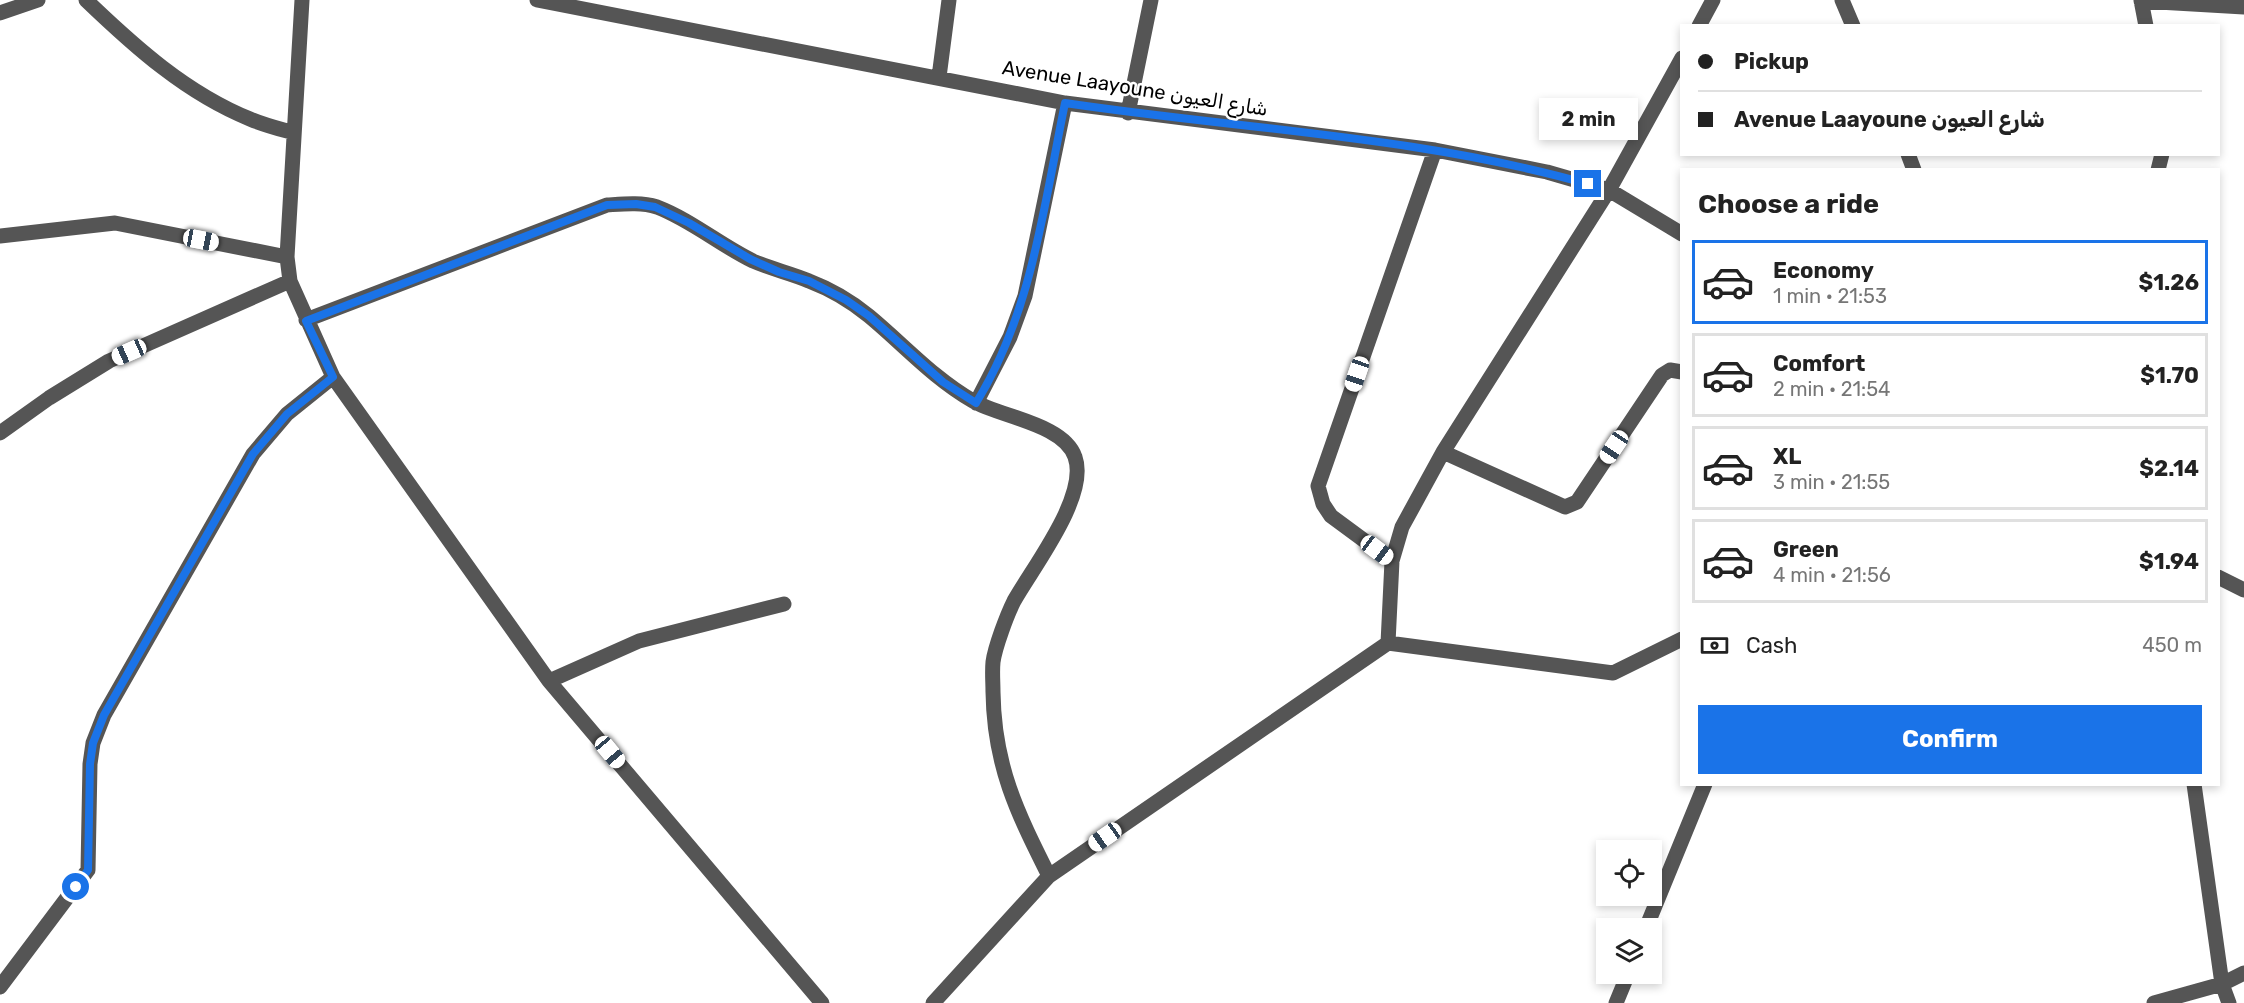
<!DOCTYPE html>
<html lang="en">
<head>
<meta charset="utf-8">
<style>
  :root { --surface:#fff; --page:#f2f2f2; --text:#222; --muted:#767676; --line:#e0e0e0; --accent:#1a73e8 }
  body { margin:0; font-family:Rubik,"Noto Sans Arabic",sans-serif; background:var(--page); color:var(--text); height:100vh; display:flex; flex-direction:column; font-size:22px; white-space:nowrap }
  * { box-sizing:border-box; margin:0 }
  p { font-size:20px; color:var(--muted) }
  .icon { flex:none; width:33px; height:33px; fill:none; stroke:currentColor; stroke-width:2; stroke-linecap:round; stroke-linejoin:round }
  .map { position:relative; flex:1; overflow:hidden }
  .panel { position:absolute; left:1680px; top:168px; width:540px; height:618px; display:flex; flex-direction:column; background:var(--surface); border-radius:0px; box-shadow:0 3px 9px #0003 }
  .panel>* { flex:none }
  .hud { position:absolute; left:1680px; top:24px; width:540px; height:132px; border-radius:0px; box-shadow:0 3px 9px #0003; display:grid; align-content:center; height:132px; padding:0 18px; background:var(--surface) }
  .tools { position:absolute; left:1596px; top:840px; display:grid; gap:12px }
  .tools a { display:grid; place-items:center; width:66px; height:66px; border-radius:0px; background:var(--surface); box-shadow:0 3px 9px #0003; font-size:30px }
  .end { position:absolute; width:27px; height:27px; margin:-14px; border:8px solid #1a73e8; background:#fff; box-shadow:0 0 0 3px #fff }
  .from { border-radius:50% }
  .bubble { position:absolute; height:42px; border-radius:0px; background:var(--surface); box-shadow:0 3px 9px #0003; font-size:20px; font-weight:700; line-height:42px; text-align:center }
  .car { position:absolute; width:18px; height:36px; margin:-18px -9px; border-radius:8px; box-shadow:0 0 4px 2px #0007; background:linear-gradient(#fff 24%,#345 0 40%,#fff 0 76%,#345 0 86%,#fff 0) }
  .hud b { display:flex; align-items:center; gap:21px; height:57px; font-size:22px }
  .hud b+b { border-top:2px solid var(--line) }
  .hud i { width:15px; height:15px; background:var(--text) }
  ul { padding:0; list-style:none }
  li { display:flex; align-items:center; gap:18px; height:84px; margin:0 12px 9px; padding:0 6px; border:3px solid var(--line); border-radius:0px }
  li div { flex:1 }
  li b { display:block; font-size:22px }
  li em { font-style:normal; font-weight:700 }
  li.on { border-color:var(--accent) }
  li>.icon { width:54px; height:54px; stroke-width:1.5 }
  h2 { padding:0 18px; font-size:27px; line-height:72px }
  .pay { display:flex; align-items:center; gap:15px; height:66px; padding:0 18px; font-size:22px }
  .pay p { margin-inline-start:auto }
  .button { display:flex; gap:12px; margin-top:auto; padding:12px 18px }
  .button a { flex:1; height:69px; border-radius:0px; background:var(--accent); color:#fff; font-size:24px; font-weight:700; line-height:69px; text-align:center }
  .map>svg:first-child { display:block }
</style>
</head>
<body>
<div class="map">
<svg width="2244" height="1003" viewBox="0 0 2244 1003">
  <rect width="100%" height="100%" fill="#fff"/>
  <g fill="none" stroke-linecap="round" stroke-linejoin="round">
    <!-- minor -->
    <path stroke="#555" stroke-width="15" d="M86 0C135 47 186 93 250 119 264 125 280 129 294 133
      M302 0 287 257 290 281 333 377 549 681 822 1003
      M537 0 1065 103 1435 150 1547 172 1609 190 1682 234
      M1842 0 1853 26
      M2141 0 2146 26
      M2141 1 2244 7
      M0 13 38 0
      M1699 26 1713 0
      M939 77 949 0
      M1128 113 1151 0
      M1908 154 1914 170
      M2158 170 2162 154
      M0 236 115 223 287 257
      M306 320 607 205C623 204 641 202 657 207 691 220 720 245 753 261 771 269 790 273 809 281 830 289 852 302 869 316 904 345 933 378 973 401 1001 417 1064 424 1075 457 1089 496 1033 567 1014 601 1007 615 995 647 993 662 992 672 993 682 993 692 994 766 1017 812 1049 876
      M976 403 1010 337 1025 296 1065 103
      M0 433 49 398 109 361 290 281
      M1443 452 1565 507 1577 502 1662 375 1670 370 1682 372
      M1392 561 1331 516 1323 504 1318 486 1435 150
      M2218 577 2244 590
      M1388 643 1392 561 1402 527 1443 452 1609 190 1682 58
      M549 681 639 641 784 604
      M2194 784 2222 984 2229 1003
      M1646 928 1705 784
      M0 987 88 870 90 764 93 743 104 715 253 454 287 414 333 377
      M933 1003 1049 876 1388 643 1613 673 1682 639
      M1616 1003 1628 974
      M2154 1003 2222 984 2244 973"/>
  </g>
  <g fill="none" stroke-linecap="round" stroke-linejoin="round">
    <!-- route -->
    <path stroke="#1a73e8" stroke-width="8" d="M76 887 88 870 90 764 93 743 104 715 253 454 287 414 333 377 306 321 607 205 636 204 655 207 689 223 750 259 779 272 809 281 846 300 869 316 943 382 976 403C1032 313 1044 205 1065 103 1239 129 1419 136 1588 184"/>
  </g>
  <g text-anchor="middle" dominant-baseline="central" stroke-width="5" stroke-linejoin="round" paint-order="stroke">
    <!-- street labels -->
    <g font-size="20" fill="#000" stroke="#fff">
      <text transform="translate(1135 88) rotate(9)">Avenue Laayoune شارع العيون</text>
    </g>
  </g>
</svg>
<div class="tools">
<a><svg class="icon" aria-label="locate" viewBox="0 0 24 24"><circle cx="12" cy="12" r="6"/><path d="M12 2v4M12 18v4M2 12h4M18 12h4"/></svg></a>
<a><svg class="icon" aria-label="layers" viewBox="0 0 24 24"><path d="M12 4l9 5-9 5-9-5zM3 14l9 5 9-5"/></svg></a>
</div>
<i class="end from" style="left:76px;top:887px"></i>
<i class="end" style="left:1588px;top:184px"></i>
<div class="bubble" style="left:1539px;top:98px;width:99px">2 min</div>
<i class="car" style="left:201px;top:240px;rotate:101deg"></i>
<i class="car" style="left:129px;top:352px;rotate:246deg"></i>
<i class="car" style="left:1357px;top:374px;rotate:199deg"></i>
<i class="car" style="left:1614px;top:447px;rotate:214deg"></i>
<i class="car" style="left:1377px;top:550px;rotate:127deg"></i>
<i class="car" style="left:610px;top:752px;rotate:140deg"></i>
<i class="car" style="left:1105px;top:837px;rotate:235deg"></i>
<div class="hud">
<b><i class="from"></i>Pickup</b>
<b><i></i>Avenue Laayoune شارع العيون</b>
</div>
<section class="panel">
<h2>Choose a ride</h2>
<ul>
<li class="on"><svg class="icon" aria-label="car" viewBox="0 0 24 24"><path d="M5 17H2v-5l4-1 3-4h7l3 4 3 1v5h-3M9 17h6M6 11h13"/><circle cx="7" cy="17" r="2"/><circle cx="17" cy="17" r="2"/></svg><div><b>Economy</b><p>1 min · 21:53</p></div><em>$1.26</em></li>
<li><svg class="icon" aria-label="car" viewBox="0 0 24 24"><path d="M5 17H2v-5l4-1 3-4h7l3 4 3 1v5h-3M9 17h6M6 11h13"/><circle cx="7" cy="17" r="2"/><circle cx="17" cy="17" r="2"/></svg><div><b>Comfort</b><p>2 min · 21:54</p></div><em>$1.70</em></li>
<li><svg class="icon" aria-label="car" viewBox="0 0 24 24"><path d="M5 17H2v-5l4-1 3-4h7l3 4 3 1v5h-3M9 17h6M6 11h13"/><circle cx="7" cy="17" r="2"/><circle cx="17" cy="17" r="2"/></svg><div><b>XL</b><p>3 min · 21:55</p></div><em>$2.14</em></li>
<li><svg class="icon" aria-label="car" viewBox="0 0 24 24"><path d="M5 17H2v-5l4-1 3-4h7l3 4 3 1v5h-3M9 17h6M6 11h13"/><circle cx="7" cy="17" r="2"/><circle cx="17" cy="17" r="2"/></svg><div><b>Green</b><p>4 min · 21:56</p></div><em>$1.94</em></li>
</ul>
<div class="pay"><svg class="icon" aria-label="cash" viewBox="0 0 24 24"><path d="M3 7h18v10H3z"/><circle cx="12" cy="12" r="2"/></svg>Cash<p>450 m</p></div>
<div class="button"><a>Confirm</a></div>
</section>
</div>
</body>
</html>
